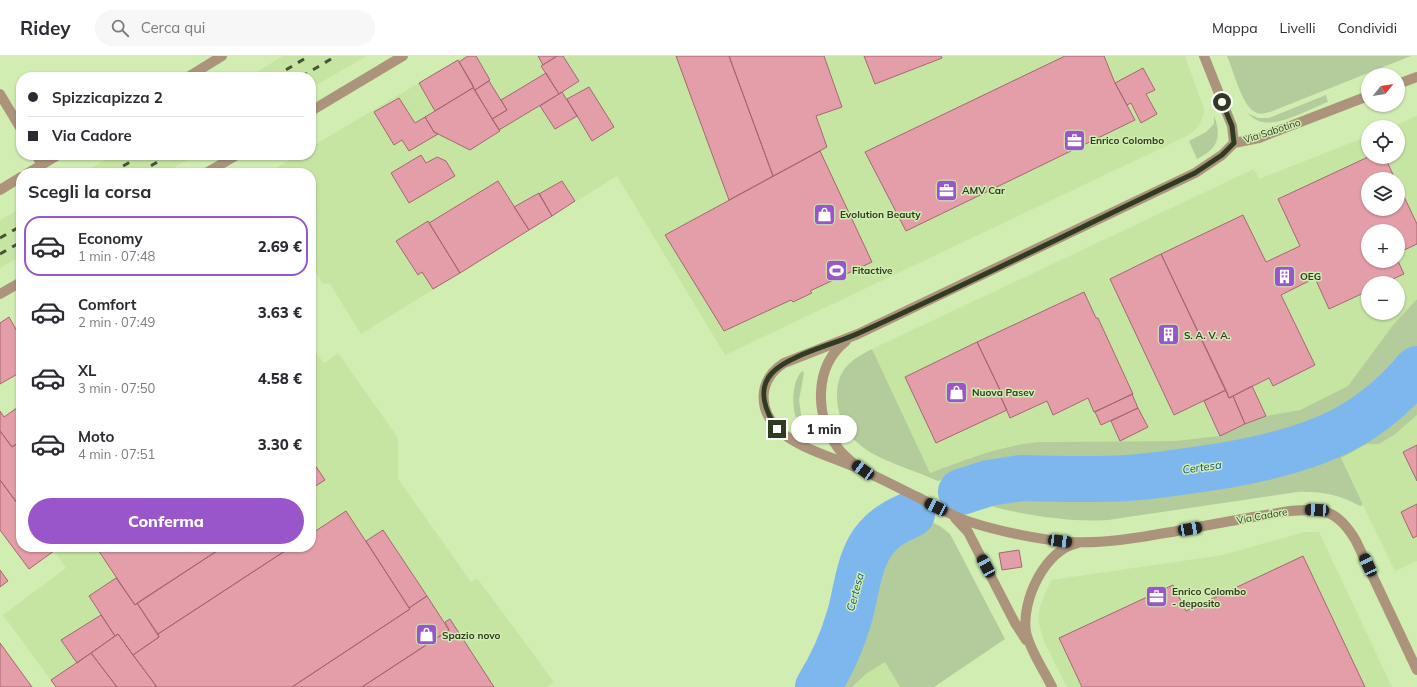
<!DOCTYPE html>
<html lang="it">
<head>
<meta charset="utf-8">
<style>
  :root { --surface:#fff; --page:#f7f7f7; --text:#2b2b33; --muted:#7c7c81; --line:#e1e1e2; --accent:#9955ca }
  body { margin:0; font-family:Mulish,sans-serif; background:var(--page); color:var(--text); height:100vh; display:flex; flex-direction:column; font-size:15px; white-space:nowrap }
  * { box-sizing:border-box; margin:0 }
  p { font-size:13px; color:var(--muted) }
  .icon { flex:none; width:22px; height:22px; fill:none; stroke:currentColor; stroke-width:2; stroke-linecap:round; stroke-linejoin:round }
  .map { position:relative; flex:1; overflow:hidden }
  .sheet { position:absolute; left:16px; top:112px; width:300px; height:384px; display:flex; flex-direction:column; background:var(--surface); border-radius:16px; box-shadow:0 1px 3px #0004 }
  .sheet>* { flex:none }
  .banner { position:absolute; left:16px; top:16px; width:300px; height:88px; border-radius:16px; box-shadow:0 1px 3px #0004; display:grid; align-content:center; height:88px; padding:0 12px; background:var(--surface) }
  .needle { width:26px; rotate:60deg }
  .buttons { position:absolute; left:1361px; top:12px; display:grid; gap:8px }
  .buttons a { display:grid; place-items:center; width:44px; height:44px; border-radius:50%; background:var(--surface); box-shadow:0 1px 3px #0004; font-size:20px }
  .end { position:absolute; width:18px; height:18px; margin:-9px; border:5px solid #313b24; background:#fff; box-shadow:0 0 0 2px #fff }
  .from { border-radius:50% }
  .bubble { position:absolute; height:28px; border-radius:14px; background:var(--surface); box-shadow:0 1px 3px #0004; font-size:13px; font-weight:800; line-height:28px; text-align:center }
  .car { position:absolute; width:12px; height:24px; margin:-12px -6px; border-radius:5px; box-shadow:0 0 3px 1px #0007; background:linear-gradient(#222 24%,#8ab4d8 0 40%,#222 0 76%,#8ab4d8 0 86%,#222 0) }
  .banner b { display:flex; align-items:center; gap:14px; height:38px; font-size:15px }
  .banner b+b { border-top:1px solid var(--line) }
  .banner i { width:10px; height:10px; background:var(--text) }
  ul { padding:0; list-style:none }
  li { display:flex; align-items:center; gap:12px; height:60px; margin:0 8px 6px; padding:0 4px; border:2px solid transparent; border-radius:16px }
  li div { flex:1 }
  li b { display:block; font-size:15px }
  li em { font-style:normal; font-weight:800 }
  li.on { border-color:var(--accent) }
  li>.icon { width:36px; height:36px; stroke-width:1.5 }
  h2 { padding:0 12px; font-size:18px; line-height:48px }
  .action { display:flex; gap:8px; margin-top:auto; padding:8px 12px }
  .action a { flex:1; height:46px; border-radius:24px; background:var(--accent); color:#fff; font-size:16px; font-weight:800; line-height:46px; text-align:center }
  header { display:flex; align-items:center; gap:24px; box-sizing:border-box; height:56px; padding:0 20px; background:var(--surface); border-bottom:1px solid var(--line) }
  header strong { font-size:19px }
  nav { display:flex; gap:22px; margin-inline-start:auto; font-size:14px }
  .search { width:280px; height:36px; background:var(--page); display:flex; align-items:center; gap:10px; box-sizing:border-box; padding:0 14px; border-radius:22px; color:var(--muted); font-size:15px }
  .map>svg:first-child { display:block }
</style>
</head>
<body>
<header>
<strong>Ridey</strong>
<div class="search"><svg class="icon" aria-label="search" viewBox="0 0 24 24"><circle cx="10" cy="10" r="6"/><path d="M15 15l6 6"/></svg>Cerca qui</div>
<nav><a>Mappa</a><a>Livelli</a><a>Condividi</a></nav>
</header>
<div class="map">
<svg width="1417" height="631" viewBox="0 0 1417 631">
  <rect width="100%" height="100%" fill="#d1edb2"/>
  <!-- built -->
  <path fill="#c6e5a3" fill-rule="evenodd" d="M283 0H367L311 32V21H248Z
    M464 0H1185L1204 53 1203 61 1198 71 1189 79 725 299 617 120 361 278 330 228 322 227 311 209V117H268L298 99H311V91Z
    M1417 60V243L1393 269 1348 330 1300 354 1266 360 1220 380 1175 385 1040 386 1003 392 930 417 872 293 1254 113 1259 123 1368 80V101H1398V71H1391ZM1368 123H1398V153H1368ZM1368 175H1398V205H1368ZM1368 227H1398V257H1368Z
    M114 99H196L165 117H82Z
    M21 152V200L0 212V164Z
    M311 290 324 307 338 297 398 382V423L471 526 477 522 554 626 547 631H56L3 559 66 512 51 491H311Z
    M1417 359V505L1395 515 1340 402 1367 388H1379L1394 379Z
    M1304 476H1319L1392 631H1067L1044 586 1038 564 1040 550 1051 524 1223 499Z
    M885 606 900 631H852L866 618Z"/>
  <!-- green -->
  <path fill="#b4cb9b" d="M1227 0H1411L1270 56C1265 57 1260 59 1255 56 1242 50 1233 13 1227 0Z
    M1326 39 1328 46C1312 52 1280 70 1263 66 1256 65 1252 61 1247 57L1258 62H1269Z
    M1214 60C1223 83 1216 93 1197 103L1189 85 1206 76 1214 68Z
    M1417 243V299L1407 313 1384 337 1357 355 1339 364 1310 375 1252 390 1171 407 1115 413 1081 410 998 409 978 412 938 425C896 405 837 399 837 338 838 312 851 304 872 293L930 417C966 404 1001 389 1040 386L1175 385 1219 380 1266 360 1300 354 1348 330 1393 269Z
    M802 315 804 317 799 344 802 366 799 368C791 356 791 326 802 315Z
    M1417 337V359L1394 379 1379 388H1367L1341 402 1363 449 1360 450C1341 439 1319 435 1297 436L1108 464C1078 466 1050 462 1021 457 1007 454 994 452 982 446 1005 435 1030 436 1056 434 1088 433 1121 432 1153 432 1176 431 1200 425 1222 421 1291 406 1367 389 1417 337Z
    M931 466 940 470 950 478 1005 583 934 631H900L885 606 866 618 852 631H827C838 608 849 585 859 562 868 542 871 518 884 500 896 485 914 475 931 466Z"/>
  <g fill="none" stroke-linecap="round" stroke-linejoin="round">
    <!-- river -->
    <path stroke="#7eb7ee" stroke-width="46" d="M961 436 989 427 1021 422C1056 423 1092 424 1127 422 1160 420 1194 414 1227 409 1267 402 1309 392 1345 373 1373 358 1397 337 1417 313
      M818 631C831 610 842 586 849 562 857 536 858 502 877 481 886 470 899 464 912 458"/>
  </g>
  <!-- building -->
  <path fill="#e39ea9" stroke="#a66671" d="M468 0H476L490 24 475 34 459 6Z
    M538 0H557L543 9Z
    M557 0H563L579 25 559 38 541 10Z
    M676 0H729L773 120 729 144Z
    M729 0H824L842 51 816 60 827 91 773 120Z
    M864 0H941L942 2 875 28Z
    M1065 0H1104L1115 27 1135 64 906 175 865 96Z
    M458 4 474 31 435 55 419 27Z
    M1143 12 1155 34 1146 38 1157 58 1141 67 1131 47 1127 49 1115 27Z
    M546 17 559 38 499 74 492 63 507 54 501 44Z
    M489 25 507 54 492 63 475 34Z
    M589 31 614 71 592 85 567 43Z
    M473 32 500 75 470 94 434 76 425 61Z
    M562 36 577 60 555 73 540 50Z
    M399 42 415 67 425 61 434 76 438 78 409 95 402 84 394 89 374 56Z
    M820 95 872 206 810 235 812 237 793 246 791 244 724 275 665 179Z
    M421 99 426 107 437 101 446 105 455 120 409 147 391 117Z
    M1368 101H1385L1395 123H1368V153H1398V128L1417 168V188L1398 197V175H1368V205H1398L1404 218 1384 227H1368V235L1329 253 1315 222 1281 239 1315 309 1273 330 1269 322 1229 342 1161 198 1243 159 1266 206 1300 190 1278 143Z
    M498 125 529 174 460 217 429 167Z
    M562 125 575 145 552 160 539 138Z
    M539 137 552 160 529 174 514 151Z
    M428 165 460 217 433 233 422 216 418 219 396 185Z
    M1161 198 1226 334 1174 359 1110 223Z
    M1084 236 1096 262H1098L1133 338 1094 356 1088 342 1053 359 1047 345 1010 362 999 337 1001 336 977 286Z
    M9 261 21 282V316L0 328V267Z
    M977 286 1001 336 999 337 1007 354 936 387 905 321Z
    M1252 330 1266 360 1245 368 1233 340Z
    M1226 334 1229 342 1233 340 1245 368 1220 380 1204 345Z
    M1132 338 1138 352 1101 369 1095 356Z
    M21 349V385L12 391 0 375V355L4 361Z
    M1138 352 1148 371 1120 385 1111 365Z
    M0 375 12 391 21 385V444L17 447 0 424Z
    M1417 389V425L1403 396Z
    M311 403 325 424 311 433Z
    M0 424 21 452V491H51L54 495 29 513 0 474Z
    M1417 448V480L1413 482 1401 456Z
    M346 455 410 553 292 631H157L133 599 159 581 158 578 291 491H311V478Z
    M383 474 427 540 409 552 366 485Z
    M96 491H223L135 549Z
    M223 491H282L285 495 158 578 137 547Z
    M1019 494 1022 511 1002 514 999 497Z
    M1303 500 1365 631H1082L1059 582 1173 529 1186 555Z
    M0 514 8 525 0 531Z
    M116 522 135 549 137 547 159 581 133 599 118 578 115 580 89 540Z
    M427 540 449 574 362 631H292L410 553 409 552Z
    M101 559 115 580 77 607 61 584Z
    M450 563 494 631H362L449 574 445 566Z
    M118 578 133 599 157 631H117L91 597Z
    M0 587 32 631H0Z
    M91 597 117 631H56L51 624Z"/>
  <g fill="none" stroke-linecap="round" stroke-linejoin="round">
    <!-- minor -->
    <path stroke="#ac947c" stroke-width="10" d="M1204 0 1232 70 1234 87
      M188 21 222 0
      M1398 28 1417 21
      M0 38 21 73
      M1368 40 1259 82 1234 87 1222 99 1195 117 858 278 784 307C759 323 757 352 778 373 796 392 839 403 864 415 884 424 905 435 925 445 939 452 954 461 970 466 998 475 1040 484 1070 486 1106 488 1142 481 1177 475 1214 468 1252 461 1290 455 1324 452 1338 454 1356 485L1417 614
      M311 55 403 0
      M36 99 42 109
      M28 117 58 99
      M206 117 237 99
      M0 134 21 121
      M0 238 21 226
      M846 285C813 311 815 361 838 392 842 398 848 402 853 407
      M955 462 968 476 1015 567 1026 584
      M1052 631C1044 614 1030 595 1026 576 1021 545 1045 493 1078 487"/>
    <!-- rail -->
    <path stroke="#475337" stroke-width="3" stroke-dasharray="7 7" stroke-linecap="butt" d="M274 21 309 0
      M301 21 336 0
      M111 117 142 99
      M139 117 169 99
      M0 182 21 170
      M0 198 21 186"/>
  </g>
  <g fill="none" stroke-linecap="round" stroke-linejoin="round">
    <!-- route -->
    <path stroke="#313b24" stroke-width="5" d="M777 373C766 356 756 334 772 317 788 299 836 288 859 277 972 226 1083 170 1195 117L1222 99 1234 87 1232 70 1222 46"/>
  </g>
  <!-- icons -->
  <defs>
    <symbol id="office-square" viewBox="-11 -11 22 22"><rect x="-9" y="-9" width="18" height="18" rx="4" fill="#9955ca" stroke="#d1edb2"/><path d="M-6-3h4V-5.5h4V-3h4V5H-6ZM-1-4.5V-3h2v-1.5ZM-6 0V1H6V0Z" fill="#fff"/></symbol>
    <symbol id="shop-square" viewBox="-11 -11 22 22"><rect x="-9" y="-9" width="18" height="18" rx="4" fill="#9955ca" stroke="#d1edb2"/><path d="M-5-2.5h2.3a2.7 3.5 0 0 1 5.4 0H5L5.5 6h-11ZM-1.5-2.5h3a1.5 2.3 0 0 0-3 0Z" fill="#fff"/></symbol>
    <symbol id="stadium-square" viewBox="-11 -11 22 22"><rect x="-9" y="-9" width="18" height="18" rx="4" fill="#9955ca" stroke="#d1edb2"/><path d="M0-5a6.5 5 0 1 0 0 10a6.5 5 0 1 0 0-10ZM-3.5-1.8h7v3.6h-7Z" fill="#fff"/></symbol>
    <symbol id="building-square" viewBox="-11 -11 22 22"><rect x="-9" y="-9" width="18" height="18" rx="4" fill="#9955ca" stroke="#d1edb2"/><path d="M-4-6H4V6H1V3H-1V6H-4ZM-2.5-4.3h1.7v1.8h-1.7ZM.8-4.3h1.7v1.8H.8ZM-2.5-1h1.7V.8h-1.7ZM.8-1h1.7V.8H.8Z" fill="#fff"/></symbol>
  </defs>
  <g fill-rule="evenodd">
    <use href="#office-square" x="1062" y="72" width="25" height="25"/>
    <use href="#office-square" x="934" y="122" width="25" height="25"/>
    <use href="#shop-square" x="812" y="146" width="25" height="25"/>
    <use href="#stadium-square" x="824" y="202" width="25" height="25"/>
    <use href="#building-square" x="1272" y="208" width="25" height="25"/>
    <use href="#building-square" x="1156" y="266" width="25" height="25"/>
    <use href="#shop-square" x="944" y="324" width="25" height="25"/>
    <use href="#office-square" x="1144" y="528" width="25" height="25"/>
    <use href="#shop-square" x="414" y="566" width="25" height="25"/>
  </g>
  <g text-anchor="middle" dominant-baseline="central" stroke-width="3" stroke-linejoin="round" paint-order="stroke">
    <!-- street labels -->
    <g font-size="10" fill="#313b24" stroke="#d1edb2">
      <text transform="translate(1272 75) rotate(-18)">Via Sabotino</text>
      <text transform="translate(1262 460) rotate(-10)">Via Cadore</text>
    </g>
    <!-- poi labels -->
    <g font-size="10" font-weight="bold" fill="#313b24" stroke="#d1edb2" text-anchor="start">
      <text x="1090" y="84">Enrico Colombo</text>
      <text x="962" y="134">AMV Car</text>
      <text x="840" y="158">Evolution Beauty</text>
      <text x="852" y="214">Fitactive</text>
      <text x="1300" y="220">OEG</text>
      <text x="1184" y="279">S. A. V. A.</text>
      <text x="972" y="336">Nuova Pasev</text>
      <text x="1172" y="535">Enrico Colombo<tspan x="1172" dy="12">- deposito</tspan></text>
      <text x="442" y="579">Spazio novo</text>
    </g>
    <!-- water labels -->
    <g font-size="11" font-style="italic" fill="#135183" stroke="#d1edb2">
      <text transform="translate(1202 411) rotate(-8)">Certesa</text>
      <text transform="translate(855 536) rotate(-75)">Certesa</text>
    </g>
  </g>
</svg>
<div class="buttons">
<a><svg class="needle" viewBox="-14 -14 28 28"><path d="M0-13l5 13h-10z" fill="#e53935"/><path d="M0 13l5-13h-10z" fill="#7c7c81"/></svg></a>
<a><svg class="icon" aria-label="locate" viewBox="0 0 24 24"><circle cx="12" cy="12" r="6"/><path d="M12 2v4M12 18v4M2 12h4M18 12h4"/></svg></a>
<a><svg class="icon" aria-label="layers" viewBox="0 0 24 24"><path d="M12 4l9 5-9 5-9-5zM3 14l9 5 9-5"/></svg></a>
<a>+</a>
<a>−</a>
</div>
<i class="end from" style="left:1222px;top:46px"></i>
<i class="end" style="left:777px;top:373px"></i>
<div class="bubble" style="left:791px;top:359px;width:66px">1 min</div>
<i class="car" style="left:863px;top:414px;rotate:306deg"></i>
<i class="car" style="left:936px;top:451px;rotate:297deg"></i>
<i class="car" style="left:1317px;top:454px;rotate:273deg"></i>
<i class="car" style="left:1190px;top:473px;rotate:80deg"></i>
<i class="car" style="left:1060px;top:485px;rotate:97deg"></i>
<i class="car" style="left:1368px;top:509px;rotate:335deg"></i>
<i class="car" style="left:986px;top:510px;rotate:332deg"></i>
<div class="banner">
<b><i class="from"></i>Spizzicapizza 2</b>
<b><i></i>Via Cadore</b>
</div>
<section class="sheet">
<h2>Scegli la corsa</h2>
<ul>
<li class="on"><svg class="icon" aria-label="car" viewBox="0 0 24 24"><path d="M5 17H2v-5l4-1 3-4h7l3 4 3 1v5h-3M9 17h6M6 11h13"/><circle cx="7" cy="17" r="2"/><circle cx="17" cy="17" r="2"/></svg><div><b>Economy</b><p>1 min · 07:48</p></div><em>2.69 €</em></li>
<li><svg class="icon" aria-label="car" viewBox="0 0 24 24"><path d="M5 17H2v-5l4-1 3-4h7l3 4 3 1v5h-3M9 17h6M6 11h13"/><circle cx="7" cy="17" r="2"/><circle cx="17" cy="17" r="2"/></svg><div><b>Comfort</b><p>2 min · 07:49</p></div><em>3.63 €</em></li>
<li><svg class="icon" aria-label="car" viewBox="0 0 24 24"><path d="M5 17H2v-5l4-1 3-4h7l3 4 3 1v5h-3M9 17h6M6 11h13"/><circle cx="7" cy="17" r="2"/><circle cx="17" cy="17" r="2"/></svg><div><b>XL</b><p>3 min · 07:50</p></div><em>4.58 €</em></li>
<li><svg class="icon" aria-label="car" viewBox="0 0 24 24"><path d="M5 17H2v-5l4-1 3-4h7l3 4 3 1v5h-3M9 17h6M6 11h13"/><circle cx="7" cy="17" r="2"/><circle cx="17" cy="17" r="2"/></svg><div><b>Moto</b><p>4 min · 07:51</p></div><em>3.30 €</em></li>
</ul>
<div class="action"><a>Conferma</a></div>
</section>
</div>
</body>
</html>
